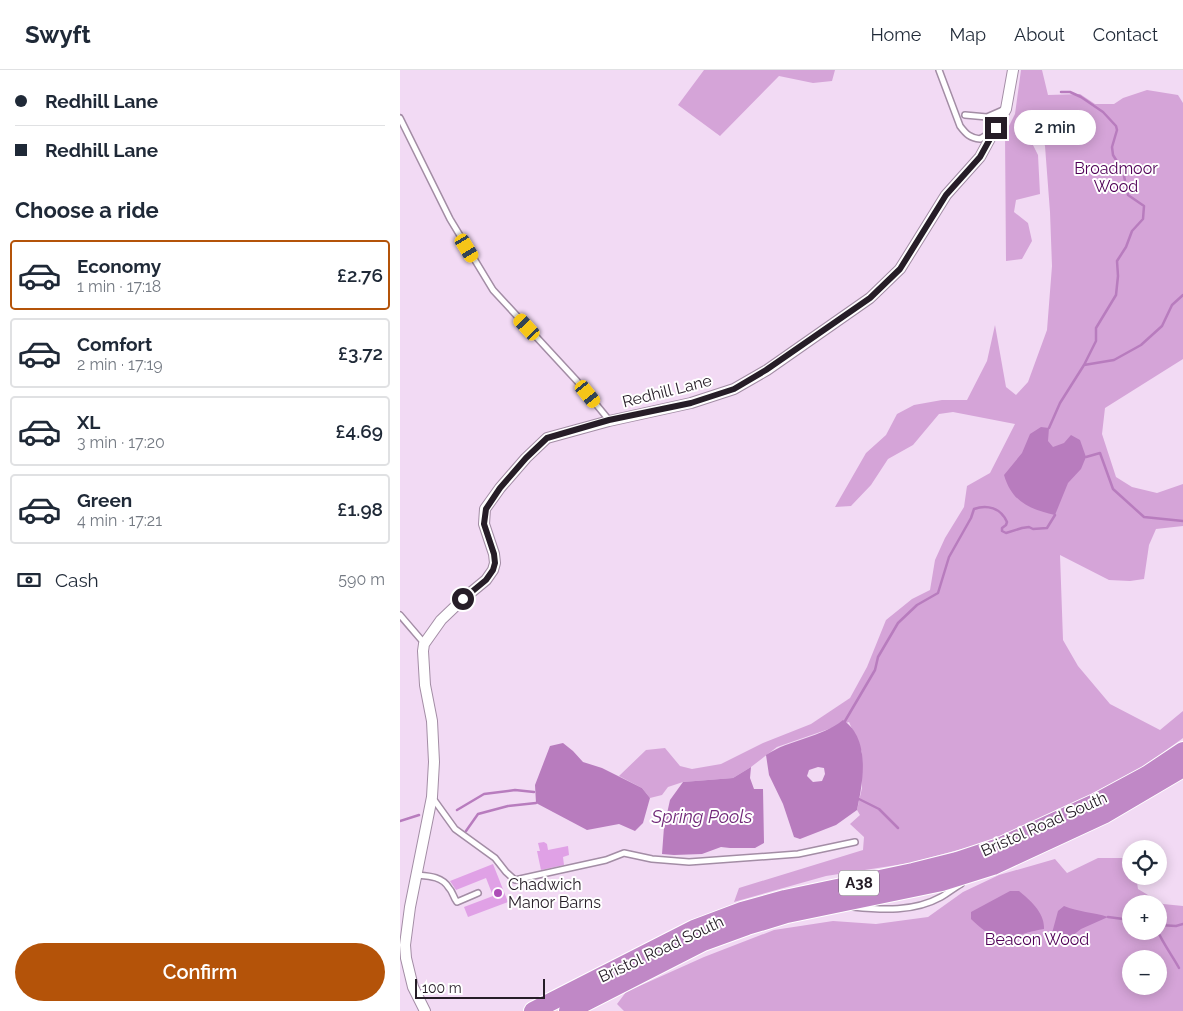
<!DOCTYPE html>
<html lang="en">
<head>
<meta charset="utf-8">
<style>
  :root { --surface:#fff; --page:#f2f2f3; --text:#1f2937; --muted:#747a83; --line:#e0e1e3; --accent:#b45309 }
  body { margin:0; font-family:Raleway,sans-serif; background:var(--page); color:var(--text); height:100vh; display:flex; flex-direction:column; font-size:19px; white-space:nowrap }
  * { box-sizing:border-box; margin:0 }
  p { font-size:16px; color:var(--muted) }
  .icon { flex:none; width:28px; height:28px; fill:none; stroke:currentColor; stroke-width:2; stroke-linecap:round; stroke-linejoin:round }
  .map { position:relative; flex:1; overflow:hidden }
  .side { display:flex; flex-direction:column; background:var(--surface); width:400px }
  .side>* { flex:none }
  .top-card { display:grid; align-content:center; height:110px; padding:0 15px; background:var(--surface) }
  .fabs { position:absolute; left:722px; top:770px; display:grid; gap:10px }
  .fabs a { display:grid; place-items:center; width:45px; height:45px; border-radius:50%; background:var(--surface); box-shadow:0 2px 12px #0003; font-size:25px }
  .scale { position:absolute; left:15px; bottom:12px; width:130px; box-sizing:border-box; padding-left:5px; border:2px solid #261d27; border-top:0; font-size:14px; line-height:18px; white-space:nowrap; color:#261d27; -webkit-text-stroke:4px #fff; paint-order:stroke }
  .end { position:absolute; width:22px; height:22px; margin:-11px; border:6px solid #261d27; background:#fff; box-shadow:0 0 0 2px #fff }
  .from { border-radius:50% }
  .bubble { position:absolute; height:35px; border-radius:18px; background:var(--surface); box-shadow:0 2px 12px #0003; font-size:16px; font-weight:600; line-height:35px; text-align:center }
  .car { position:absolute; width:15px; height:30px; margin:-15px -8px; border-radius:6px; box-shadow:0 0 4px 1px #0007; background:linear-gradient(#f5c518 24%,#345 0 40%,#f5c518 0 76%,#345 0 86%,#f5c518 0) }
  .top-card b { display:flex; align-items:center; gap:18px; height:48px; font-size:19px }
  .top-card b+b { border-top:1px solid var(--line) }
  .top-card i { width:12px; height:12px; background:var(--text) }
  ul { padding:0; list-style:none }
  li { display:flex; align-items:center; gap:15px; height:70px; margin:0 10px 8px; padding:0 5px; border:2px solid var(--line); border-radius:5px }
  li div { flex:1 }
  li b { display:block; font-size:19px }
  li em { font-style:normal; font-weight:600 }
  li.active { border-color:var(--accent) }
  li>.icon { width:45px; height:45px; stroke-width:1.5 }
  h2 { padding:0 15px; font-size:22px; line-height:60px }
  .pay { display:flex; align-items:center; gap:12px; height:55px; padding:0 15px; font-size:19px }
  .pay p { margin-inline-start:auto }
  .cta { display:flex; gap:10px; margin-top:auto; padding:10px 15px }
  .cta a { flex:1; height:58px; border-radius:30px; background:var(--accent); color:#fff; font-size:20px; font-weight:600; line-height:58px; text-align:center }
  header { display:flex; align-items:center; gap:30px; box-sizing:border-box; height:70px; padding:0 25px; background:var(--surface); border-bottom:1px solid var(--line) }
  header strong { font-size:24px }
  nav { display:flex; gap:28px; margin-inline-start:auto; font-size:18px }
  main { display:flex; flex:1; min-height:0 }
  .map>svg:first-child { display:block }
</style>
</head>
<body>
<header>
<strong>Swyft</strong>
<nav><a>Home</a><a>Map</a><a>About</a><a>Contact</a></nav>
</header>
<main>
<section class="side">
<div class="top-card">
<b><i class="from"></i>Redhill Lane</b>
<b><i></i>Redhill Lane</b>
</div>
<h2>Choose a ride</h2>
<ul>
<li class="active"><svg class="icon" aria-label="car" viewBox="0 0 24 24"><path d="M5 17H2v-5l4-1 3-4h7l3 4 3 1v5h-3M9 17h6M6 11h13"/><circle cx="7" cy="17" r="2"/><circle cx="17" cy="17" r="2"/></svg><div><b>Economy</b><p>1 min · 17:18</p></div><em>£2.76</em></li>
<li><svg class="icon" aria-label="car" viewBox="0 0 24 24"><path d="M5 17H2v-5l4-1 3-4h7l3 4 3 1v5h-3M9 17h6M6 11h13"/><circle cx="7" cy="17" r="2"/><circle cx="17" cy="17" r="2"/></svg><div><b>Comfort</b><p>2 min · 17:19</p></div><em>£3.72</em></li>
<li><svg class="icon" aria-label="car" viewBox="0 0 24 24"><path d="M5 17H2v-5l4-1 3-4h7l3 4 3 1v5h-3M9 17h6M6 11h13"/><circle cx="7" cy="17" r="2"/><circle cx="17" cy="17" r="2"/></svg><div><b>XL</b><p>3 min · 17:20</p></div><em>£4.69</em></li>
<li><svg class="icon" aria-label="car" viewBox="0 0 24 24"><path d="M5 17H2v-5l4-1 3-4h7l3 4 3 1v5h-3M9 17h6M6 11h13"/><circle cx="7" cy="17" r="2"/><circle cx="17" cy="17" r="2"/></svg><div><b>Green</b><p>4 min · 17:21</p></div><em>£1.98</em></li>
</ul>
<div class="pay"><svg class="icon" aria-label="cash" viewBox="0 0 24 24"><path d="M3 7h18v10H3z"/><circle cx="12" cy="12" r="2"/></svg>Cash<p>590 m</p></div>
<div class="cta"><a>Confirm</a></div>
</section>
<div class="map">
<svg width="783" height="941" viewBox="0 0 783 941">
  <rect width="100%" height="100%" fill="#f2daf4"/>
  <!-- green -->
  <path fill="#d5a4d8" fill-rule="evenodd" d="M304 0H435L432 11 413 13 379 6 320 66 278 35Z
    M621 0H642L648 25 680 24 695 34H714L723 28 747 20 778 25 783 33V289L705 338 702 364 716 407 732 417 757 423 783 414V456L756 459 749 475 744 509 730 511 709 510 660 485 663 570 678 596 710 634 760 660 783 641V668L743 697 644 749 595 770 510 793 426 806 334 832 339 818 463 780 464 767 450 754 460 745 457 740 462 718V682L449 652 377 677 351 697 333 708 283 712 268 717 262 725 250 728 242 718 219 706 246 680 265 678 280 696 292 699 321 694 363 673 411 654 450 628 467 597 486 550 512 529 530 520 535 490 545 468 564 437 567 416 590 403 615 354 553 342 539 344 513 375 488 389 471 415 451 436 435 437 466 383 486 365 497 344 514 335 542 330H567L587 291 595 255 606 317 616 325 628 312 647 260 652 196 650 142 645 76 641 65H634L632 73 638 85 640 124 616 130 614 142 628 153 632 171 622 189 606 191 605 64 615 44Z
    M698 788H731V806H736L738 819 763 834 783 836V941H224L217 934 226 922 304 887 374 860 433 851 476 854 528 847 563 822 599 805 655 789 667 803ZM731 834H759V861H731ZM731 889H759V916H731Z"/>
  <!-- water -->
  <path fill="#b87cbe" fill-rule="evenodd" d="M641 357 649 358 648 371 653 377 664 373 671 365 680 370 686 387 681 399 668 413 655 445C629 439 612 432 604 405L622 383 630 364Z
    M443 650C471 669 463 712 457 740L436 755 400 769 394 767 383 734 369 705 366 685C390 669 421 668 443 650ZM418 697 424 698 425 704 422 711 413 712 407 706 409 700Z
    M163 673 173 681 183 692 202 698 242 718 250 728 243 753 235 761 219 754 187 760 136 733 135 715 150 676Z
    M351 697 350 708 354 719H363L364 773 355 778H330L321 777 302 784 274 785 262 784 264 757 270 730 283 712 333 708Z
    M610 821H619C630 830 645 843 644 859 605 865 606 882 571 849V842Z
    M664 836C678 842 693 842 708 847L681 859 672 866H660L652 863 658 841Z"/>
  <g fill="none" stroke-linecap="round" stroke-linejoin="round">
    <!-- stream -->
    <path stroke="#b87cbe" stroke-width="2.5" d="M684 295 714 290 741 275 762 256 772 235 783 225
      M649 358 660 333 684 295 696 271V258L716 225 718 206 717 191 726 177 732 161 743 149 744 136 728 125 723 101 713 85 712 77 717 60 716 56 703 42 681 27 670 22H661
      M686 387 700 383 713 419 744 447 783 451
      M445 651 475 600 478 587 498 553 517 535 538 523 549 487 571 448 574 439C587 434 601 438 607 452L606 455 602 458V461L606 463 622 458 629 457 633 459 647 458 655 445
      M459 729 479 739 498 758
      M57 740 84 724 115 720 134 722
      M0 751 19 745
      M66 761 78 744 108 736 136 733
      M708 847 731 850
      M759 855 776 856 783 854
      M758 861C759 867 775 890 779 898"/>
  </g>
  <!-- building -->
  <path fill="#e0a1e6" d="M144 772 147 774 148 780 168 776 169 785 163 787 164 795 141 800 137 781H140L138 773Z
    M93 794 108 832 68 847 64 837 93 826 86 808 56 820 50 811Z"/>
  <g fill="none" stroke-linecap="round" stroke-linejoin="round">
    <defs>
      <path id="service" d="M539 0 560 56C566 64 570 68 580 69L590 63
        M565 45 587 47 603 40
        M0 48 50 149 93 220 177 311 209 350
        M0 545 24 573
        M32 727 55 759 95 788 106 802 115 810 206 790 224 783 252 789 289 792 398 784 455 772
        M16 805C28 806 42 806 49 818 53 822 53 827 57 832L78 823
        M453 837C482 840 514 842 541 827 548 823 554 818 561 814"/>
      <path id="minor" d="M25 941 13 917 6 888 5 875 10 837 32 727 34 692 32 651 25 615 23 581 24 574 41 550 63 529 86 510 93 500 95 493 94 484 84 454 85 439 100 418 126 388 147 368 209 351 291 333 334 319 367 300 470 228 500 199 546 125 580 87 606 39 613 0"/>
      <path id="trunk" d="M133 941 294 859 342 841 385 829 513 802 557 791 599 777 697 732 747 705 783 681
        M168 941 303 872 347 856 387 844 542 812 593 796 705 744 783 698"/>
    </defs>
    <!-- service casing -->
    <use href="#service" stroke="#a38da5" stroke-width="8"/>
    <!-- minor casing -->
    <use href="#minor" stroke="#a38da5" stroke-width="12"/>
    <!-- trunk casing -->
    <use href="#trunk" stroke="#fff" stroke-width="20"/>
    <!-- service -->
    <use href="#service" stroke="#fff" stroke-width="5"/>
    <!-- minor -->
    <use href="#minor" stroke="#fff" stroke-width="10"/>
    <!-- trunk -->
    <use href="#trunk" stroke="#c088c6" stroke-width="18"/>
  </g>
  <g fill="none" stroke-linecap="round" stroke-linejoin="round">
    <!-- route -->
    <path stroke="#261d27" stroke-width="6" d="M63 529 86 510 93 500 95 493 94 484 84 454 86 439 100 418 126 388 147 368 209 350 291 333 334 319 366 300 470 228 500 199 546 125 580 87 596 58"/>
  </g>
  <!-- markers -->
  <circle fill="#ad4eb7" stroke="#fff" stroke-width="2" cx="98" cy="823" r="5"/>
  <g text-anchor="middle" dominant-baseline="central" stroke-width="4" stroke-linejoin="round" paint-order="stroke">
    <!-- shield labels -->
    <rect fill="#fff" stroke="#676168" stroke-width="1" x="439" y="800.5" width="40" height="25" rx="4"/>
    <g font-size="15" font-weight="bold" fill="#261d27">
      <text x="459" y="813">A38</text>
    </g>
    <!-- park labels -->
    <g font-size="16" fill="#500057" stroke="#fff">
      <text x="716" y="98">Broadmoor<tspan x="716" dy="18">Wood</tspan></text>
      <text x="637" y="869">Beacon Wood</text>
    </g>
    <!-- street labels -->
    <g font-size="16" fill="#261d27" stroke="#fff">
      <text transform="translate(267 321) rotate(-14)">Redhill Lane</text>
      <text transform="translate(644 754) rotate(-24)">Bristol Road South</text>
      <text transform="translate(261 879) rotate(-25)">Bristol Road South</text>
    </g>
    <!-- poi labels -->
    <g font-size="16" fill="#261d27" stroke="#fff" text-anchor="start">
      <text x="108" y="814">Chadwich<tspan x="108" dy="18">Manor Barns</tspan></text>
    </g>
    <!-- water labels -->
    <g font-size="18" font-style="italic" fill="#712879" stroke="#fff">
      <text x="302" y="746">Spring Pools</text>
    </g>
  </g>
</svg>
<div class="fabs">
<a><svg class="icon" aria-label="locate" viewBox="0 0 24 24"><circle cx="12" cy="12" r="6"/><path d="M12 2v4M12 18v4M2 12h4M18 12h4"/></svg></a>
<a>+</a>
<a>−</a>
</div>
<div class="scale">100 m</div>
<i class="end from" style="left:63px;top:529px"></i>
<i class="end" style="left:596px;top:58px"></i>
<div class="bubble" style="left:614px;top:40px;width:82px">2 min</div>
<i class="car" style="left:67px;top:178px;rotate:149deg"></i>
<i class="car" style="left:127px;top:257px;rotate:317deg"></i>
<i class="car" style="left:188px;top:324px;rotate:141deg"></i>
</div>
</main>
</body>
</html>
